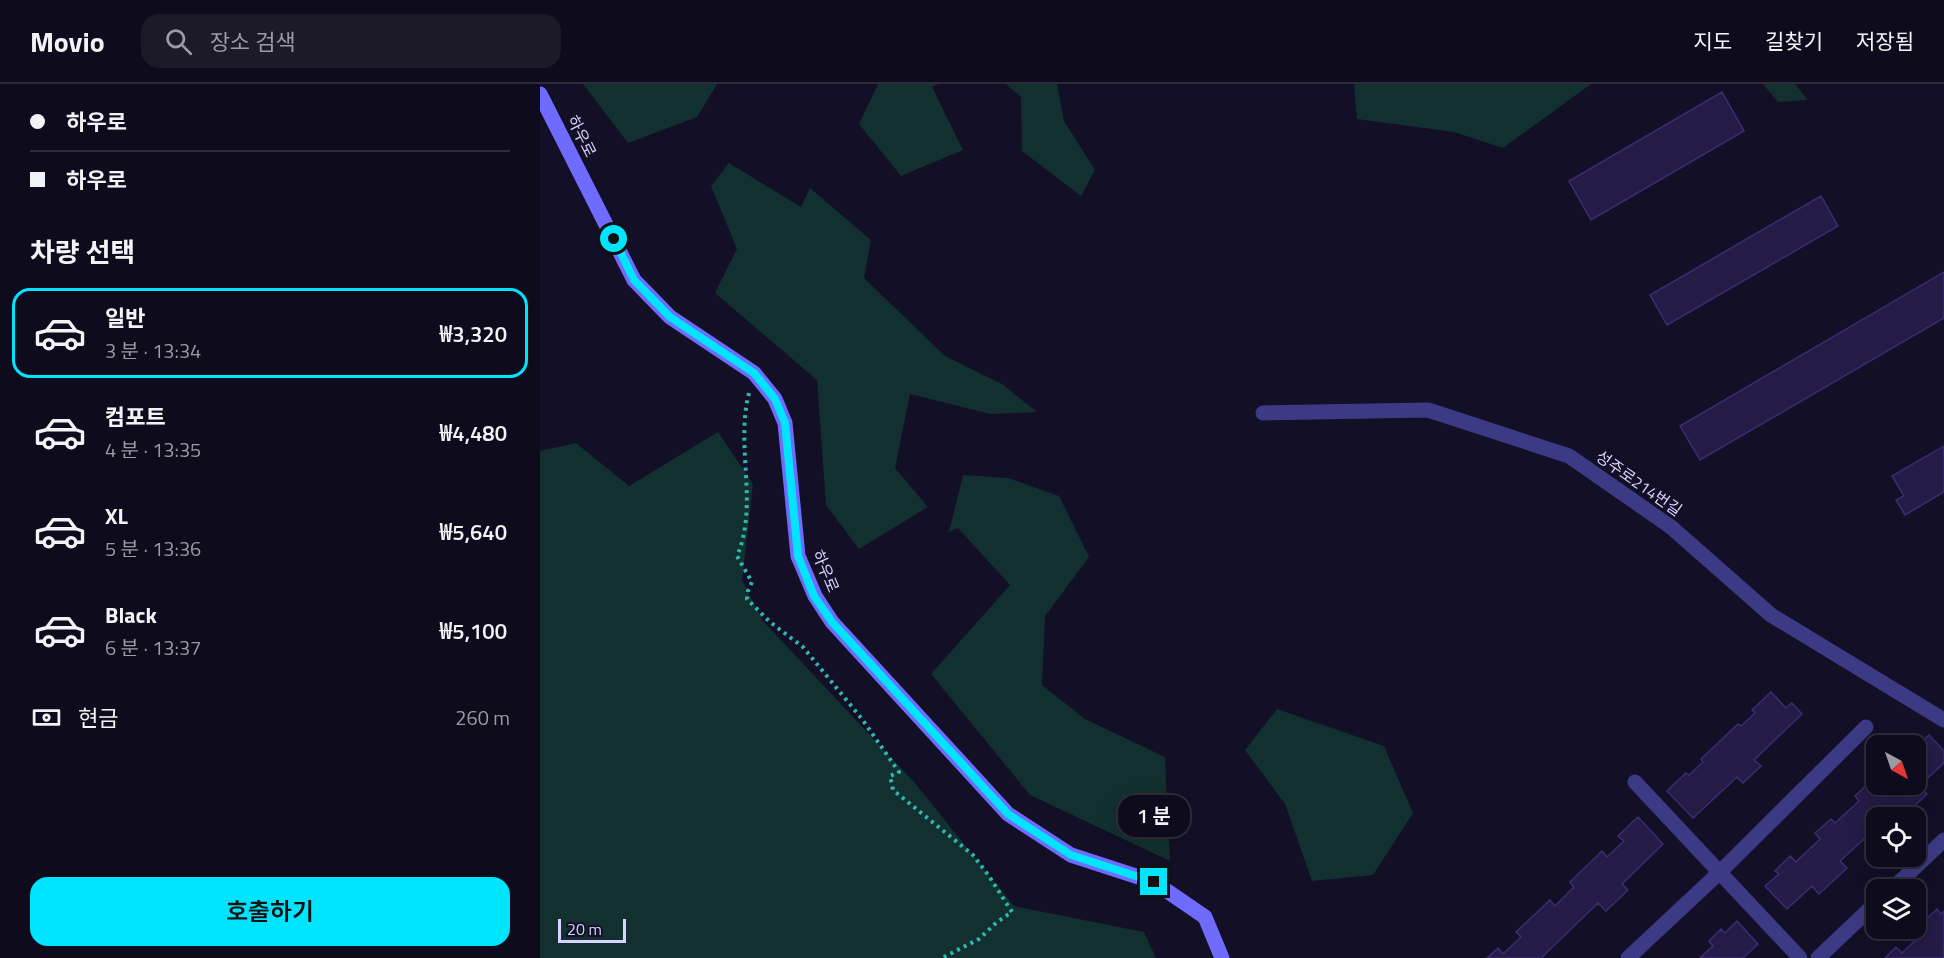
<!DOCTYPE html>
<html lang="ko">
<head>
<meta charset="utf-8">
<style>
  :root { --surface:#0e0b1c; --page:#1c1929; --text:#f1f3f6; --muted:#9b9ba3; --line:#2e2b3b; --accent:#00e5ff }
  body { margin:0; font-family:"Titillium Web","Noto Sans KR",sans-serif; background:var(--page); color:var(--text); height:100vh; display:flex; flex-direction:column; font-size:22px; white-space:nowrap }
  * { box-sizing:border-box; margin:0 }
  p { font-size:20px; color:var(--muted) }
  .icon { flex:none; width:33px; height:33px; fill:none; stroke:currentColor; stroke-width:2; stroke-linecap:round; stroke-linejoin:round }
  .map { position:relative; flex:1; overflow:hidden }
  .side { display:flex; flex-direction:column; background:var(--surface); width:540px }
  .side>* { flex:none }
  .hud { display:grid; align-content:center; height:132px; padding:0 30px; background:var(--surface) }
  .needle { width:39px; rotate:140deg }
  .fabs { position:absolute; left:1326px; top:651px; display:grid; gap:12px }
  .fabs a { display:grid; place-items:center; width:60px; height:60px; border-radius:12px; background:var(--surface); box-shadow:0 6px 24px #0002,0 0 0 2px var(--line); font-size:30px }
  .scale { position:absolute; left:18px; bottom:15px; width:68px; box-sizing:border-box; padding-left:6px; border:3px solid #d9d4ff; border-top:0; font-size:16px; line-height:21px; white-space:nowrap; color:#d9d4ff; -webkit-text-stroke:4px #130f26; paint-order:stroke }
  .end { position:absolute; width:27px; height:27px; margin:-14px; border:8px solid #00e5ff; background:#111; box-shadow:0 0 0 3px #111 }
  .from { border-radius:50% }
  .bubble { position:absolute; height:42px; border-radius:18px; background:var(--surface); box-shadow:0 6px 24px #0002,0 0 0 2px var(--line); font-size:20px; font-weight:600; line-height:42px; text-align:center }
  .hud b { display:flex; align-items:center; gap:21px; height:57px; font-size:22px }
  .hud b+b { border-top:2px solid var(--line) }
  .hud i { width:15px; height:15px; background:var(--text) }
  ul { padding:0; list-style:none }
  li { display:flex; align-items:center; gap:18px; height:90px; margin:0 12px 9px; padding:0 18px; border:3px solid transparent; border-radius:18px }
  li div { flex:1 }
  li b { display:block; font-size:22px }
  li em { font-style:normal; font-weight:600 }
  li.selected { border-color:var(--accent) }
  li>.icon { width:54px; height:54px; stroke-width:1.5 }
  h2 { padding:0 30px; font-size:27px; line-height:72px }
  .pay { display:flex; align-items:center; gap:15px; height:66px; padding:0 30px; font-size:22px }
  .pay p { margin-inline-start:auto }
  .action { display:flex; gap:12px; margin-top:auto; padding:12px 30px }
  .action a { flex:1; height:69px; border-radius:18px; background:var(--accent); color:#111; font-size:24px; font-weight:600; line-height:69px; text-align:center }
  header { display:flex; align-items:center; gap:36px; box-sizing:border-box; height:84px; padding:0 30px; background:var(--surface); border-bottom:2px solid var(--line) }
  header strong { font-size:28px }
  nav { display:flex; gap:33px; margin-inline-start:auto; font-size:21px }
  .search { width:420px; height:54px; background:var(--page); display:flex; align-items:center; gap:15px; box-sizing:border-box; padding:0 21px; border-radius:18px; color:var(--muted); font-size:22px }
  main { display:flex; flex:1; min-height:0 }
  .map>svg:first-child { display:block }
</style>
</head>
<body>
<header>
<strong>Movio</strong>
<div class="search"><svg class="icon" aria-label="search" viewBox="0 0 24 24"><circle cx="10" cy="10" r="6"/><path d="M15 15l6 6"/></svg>장소 검색</div>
<nav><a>지도</a><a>길찾기</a><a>저장됨</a></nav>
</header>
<main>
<section class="side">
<div class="hud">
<b><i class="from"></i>하우로</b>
<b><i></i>하우로</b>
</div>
<h2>차량 선택</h2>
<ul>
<li class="selected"><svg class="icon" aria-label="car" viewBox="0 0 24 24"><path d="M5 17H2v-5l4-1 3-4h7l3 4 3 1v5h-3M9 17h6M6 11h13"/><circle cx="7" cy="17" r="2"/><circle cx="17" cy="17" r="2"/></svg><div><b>일반</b><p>3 분 · 13:34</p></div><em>₩3,320</em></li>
<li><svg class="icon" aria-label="car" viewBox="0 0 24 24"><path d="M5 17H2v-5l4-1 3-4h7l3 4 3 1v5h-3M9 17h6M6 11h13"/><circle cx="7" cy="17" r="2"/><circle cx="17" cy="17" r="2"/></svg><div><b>컴포트</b><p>4 분 · 13:35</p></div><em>₩4,480</em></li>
<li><svg class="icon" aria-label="car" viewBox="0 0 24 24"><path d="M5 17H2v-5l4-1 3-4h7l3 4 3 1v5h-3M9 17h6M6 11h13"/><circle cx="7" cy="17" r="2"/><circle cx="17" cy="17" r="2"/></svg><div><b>XL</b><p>5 분 · 13:36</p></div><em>₩5,640</em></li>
<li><svg class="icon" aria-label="car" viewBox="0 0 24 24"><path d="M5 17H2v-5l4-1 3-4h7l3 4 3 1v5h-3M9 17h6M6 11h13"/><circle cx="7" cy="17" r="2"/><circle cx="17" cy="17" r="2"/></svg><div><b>Black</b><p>6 분 · 13:37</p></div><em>₩5,100</em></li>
</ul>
<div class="pay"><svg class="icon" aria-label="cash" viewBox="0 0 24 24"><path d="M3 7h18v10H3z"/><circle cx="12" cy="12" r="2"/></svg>현금<p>260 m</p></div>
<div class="action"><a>호출하기</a></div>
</section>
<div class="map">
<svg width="1404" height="874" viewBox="0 0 1404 874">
  <rect width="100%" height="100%" fill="#130f26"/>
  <!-- green -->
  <path fill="#12302f" d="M43 0H177L157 33 88 59Z
    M338 0H399L392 3 423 66 361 92 319 40Z
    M466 0H517L524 37 555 86 541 112 482 67 481 13Z
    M814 0H1051L963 64 914 48 817 35Z
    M1223 0H1255L1268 16 1238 18Z
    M189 79 261 123 270 104 331 156 324 194 405 272 462 300 497 328 450 330 370 310 355 384 388 423 319 465 286 421 277 296 175 209 197 165 171 102Z
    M178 348 213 400 202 496 223 537 374 698 474 822 604 848 616 874H0V367L36 359 89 402Z
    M423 391 468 394 519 412 549 473 505 532 502 601 545 635 625 673 630 777 490 711 391 590 470 501 418 444 409 448Z
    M737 625 844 662 873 729 833 791 772 797 745 720 705 666Z"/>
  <!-- building -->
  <path fill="#241b47" stroke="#3b2d73" stroke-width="1.5" d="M1182 8 1204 47 1051 136 1029 97Z
    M1281 112 1298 142 1127 241 1110 211Z
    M1404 188V234L1160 376 1140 342Z
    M1404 362V408L1365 431 1356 416 1364 412 1352 392Z
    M1231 608 1246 624 1252 619 1262 630 1214 676 1221 682 1203 699 1197 693 1153 734 1127 707 1146 689 1149 691 1163 678 1161 675 1198 640 1201 642 1215 629 1212 626Z
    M1389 651 1404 667V679L1379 702 1387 710 1364 732 1357 725 1348 734H1336V744L1300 777 1307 784 1279 810 1272 802 1247 825 1225 802 1239 790 1235 787 1250 772 1256 778 1280 755 1275 749 1291 735 1295 739 1319 717 1315 712 1332 696 1336 701 1376 700V663Z
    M1098 733 1123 760 1082 800 1088 806 1066 827 1058 819 1001 874H947L958 864 963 870 981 853 976 848 1010 816 1015 822 1034 803 1030 798 1062 767 1067 773 1084 757 1078 752Z
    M1397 825 1401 830 1404 827V874H1345L1356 863 1362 869 1386 846 1381 840Z
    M1197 837 1218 860 1203 874H1160L1173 862 1169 857 1181 845 1185 849Z"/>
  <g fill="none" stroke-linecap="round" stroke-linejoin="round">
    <!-- path -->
    <path stroke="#2fb8b0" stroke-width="4" stroke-dasharray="3 4.5" stroke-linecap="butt" d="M209 309C195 362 219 421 197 472L212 498 208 507 207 515 230 538 263 563 322 635 359 688 350 692 353 706 433 771 449 792 472 828 457 838 439 855 402 874"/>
    <!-- street -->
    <path stroke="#3d3a85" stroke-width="15" d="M723 329 888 326 1029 372 1131 443 1231 531 1404 636
      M1095 698 1260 874
      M1351 806 1404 756
      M1088 874 1180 788 1326 643
      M1278 874 1336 819"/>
    <!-- secondary -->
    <path stroke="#6f6bff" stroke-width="15" d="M0 10 94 196 130 233 214 289 235 315 245 339 258 472 275 512 292 538 468 730 531 771 614 798 665 833 682 874"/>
  </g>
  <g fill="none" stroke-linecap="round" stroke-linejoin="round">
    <!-- route -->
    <path stroke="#00e5ff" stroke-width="8" d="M74 155 94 196 130 233 214 289 235 315 245 339 258 472 274 512 292 538 468 730 531 771 614 798"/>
  </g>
  <g text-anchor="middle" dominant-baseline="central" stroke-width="6" stroke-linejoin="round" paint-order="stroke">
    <!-- street labels -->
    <g font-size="16" fill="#d9d4ff" stroke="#130f26">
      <text transform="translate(42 52) rotate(63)">하우로</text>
      <text transform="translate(1099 399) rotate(35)">성주로214번길</text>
      <text transform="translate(286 487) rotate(67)">하우로</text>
    </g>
  </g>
</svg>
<div class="fabs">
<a><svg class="needle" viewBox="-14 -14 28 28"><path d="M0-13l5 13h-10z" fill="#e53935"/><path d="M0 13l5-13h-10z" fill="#9b9ba3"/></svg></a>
<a><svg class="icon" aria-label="locate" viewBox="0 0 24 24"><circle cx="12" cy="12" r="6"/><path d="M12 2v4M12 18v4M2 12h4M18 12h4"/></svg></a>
<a><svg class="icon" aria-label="layers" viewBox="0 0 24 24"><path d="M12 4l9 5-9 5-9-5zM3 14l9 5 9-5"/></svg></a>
</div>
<div class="scale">20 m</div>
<i class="end from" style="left:74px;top:155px"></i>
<i class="end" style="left:614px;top:798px"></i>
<div class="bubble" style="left:578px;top:711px;width:72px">1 분</div>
</div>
</main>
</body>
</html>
